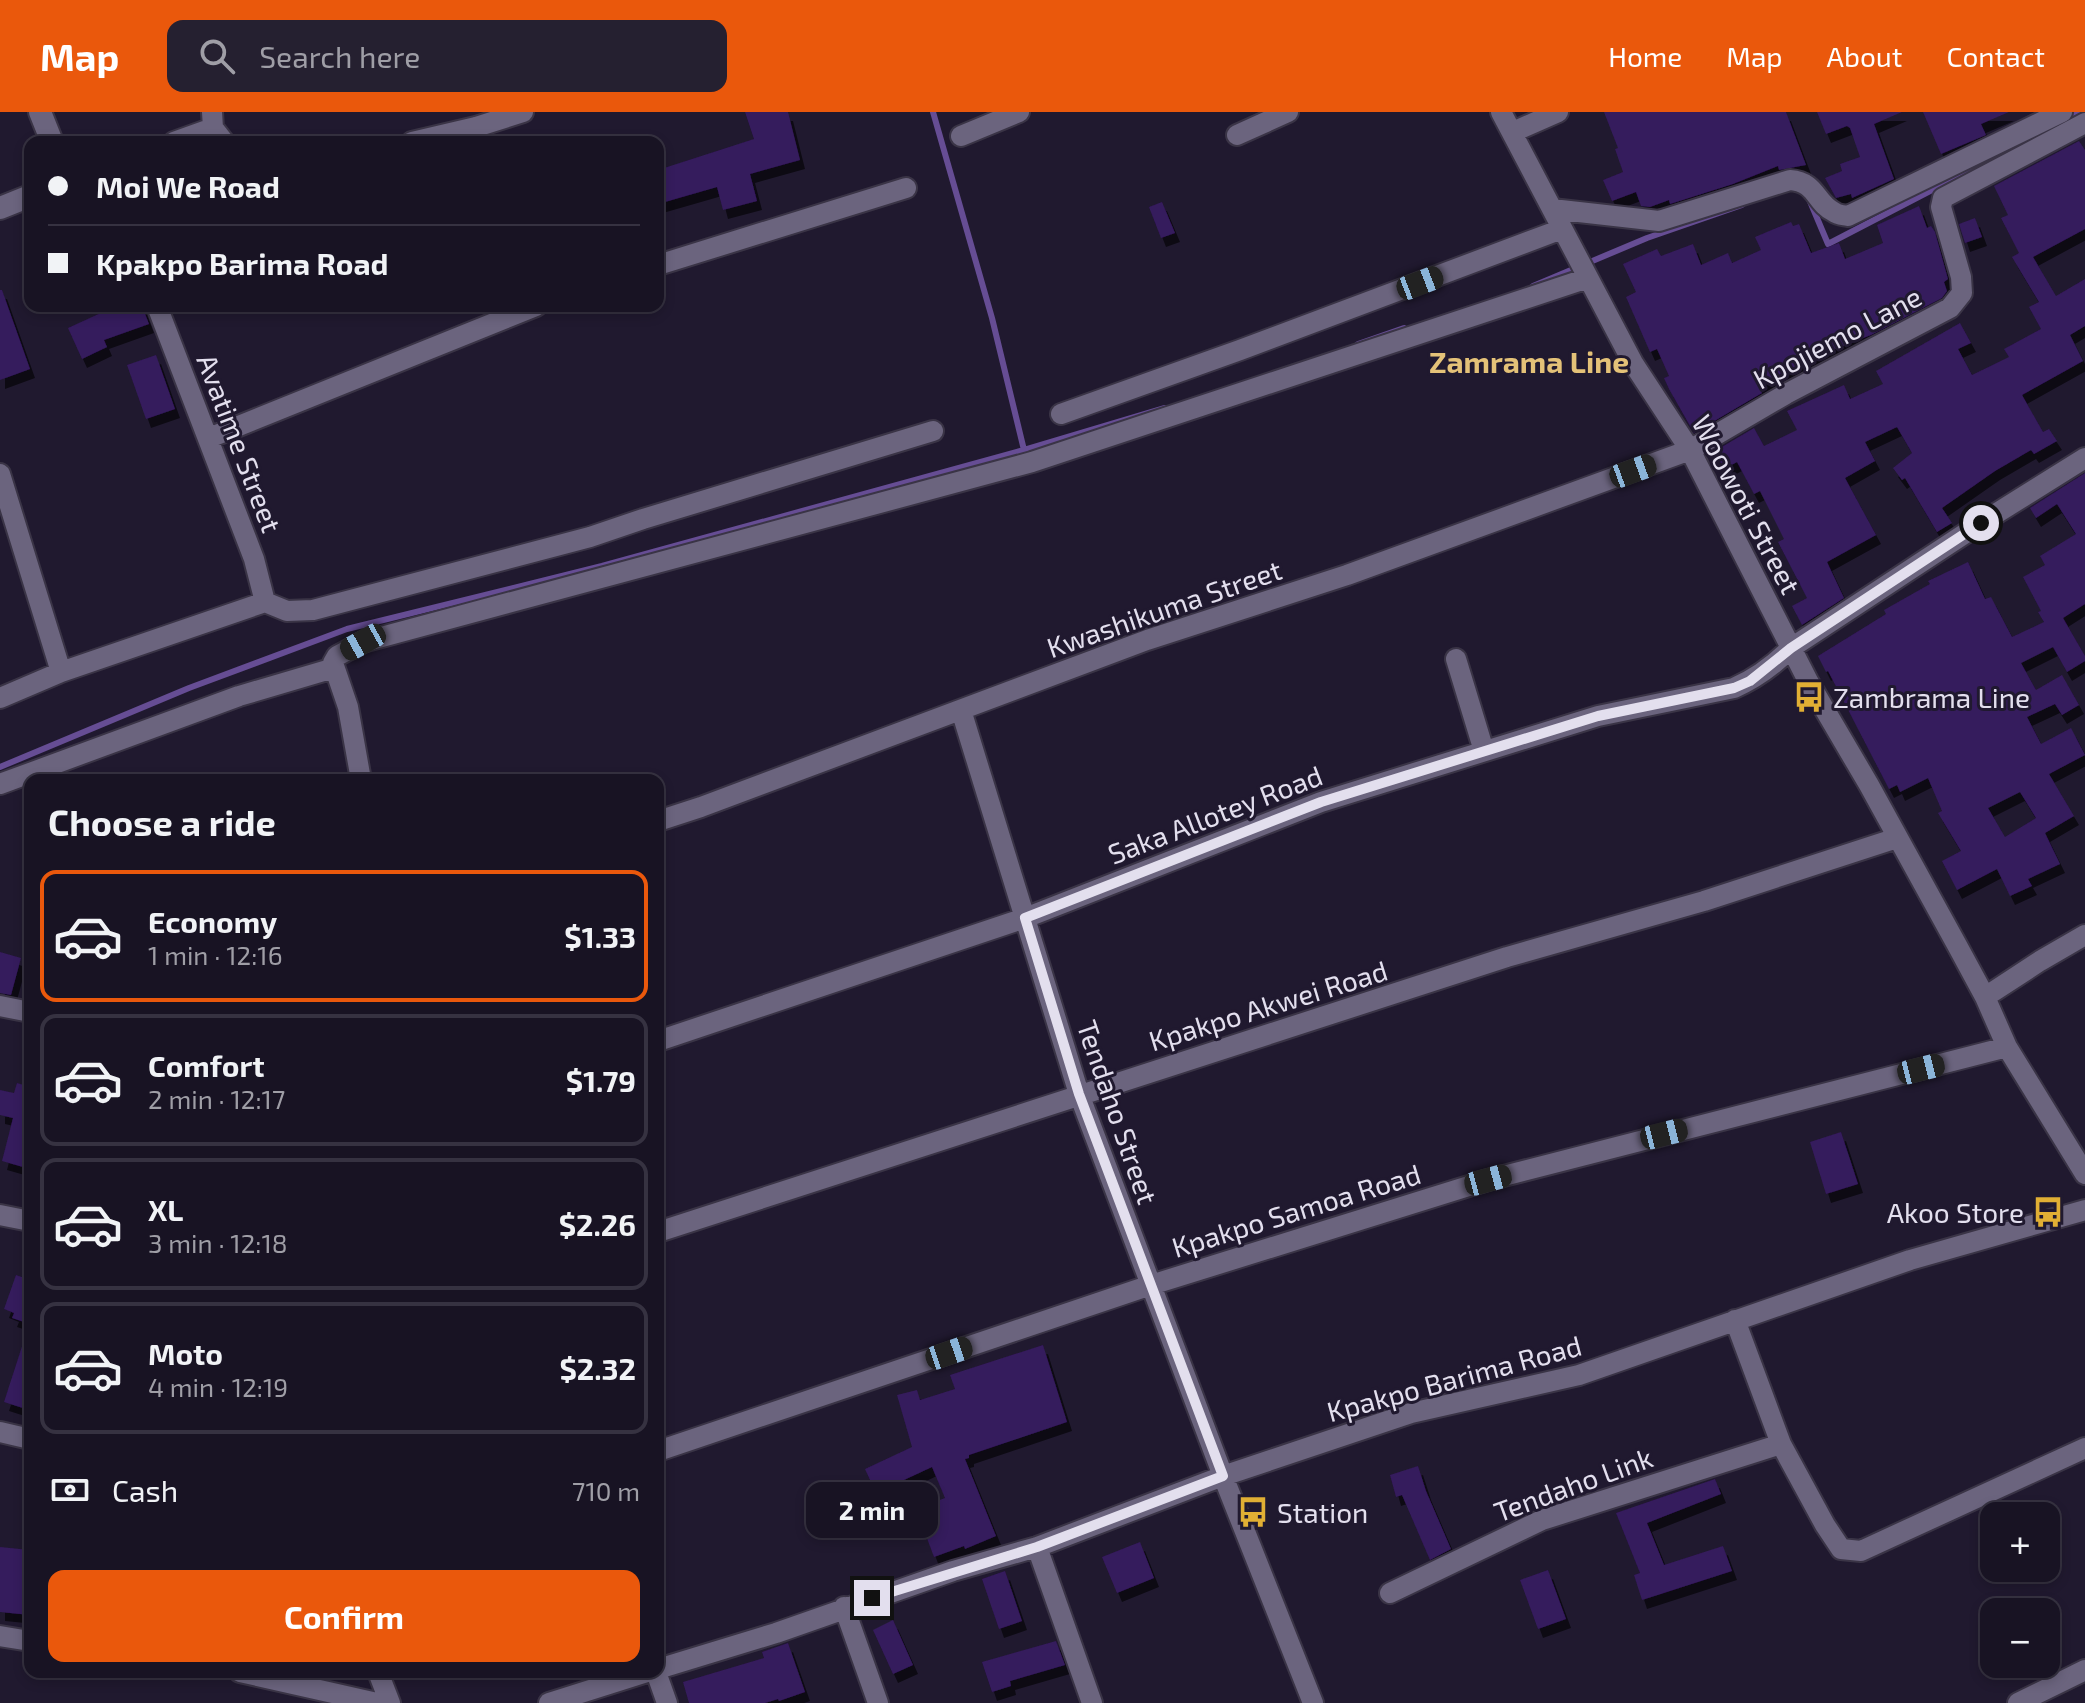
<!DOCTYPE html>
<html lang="en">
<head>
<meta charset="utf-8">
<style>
  :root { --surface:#181323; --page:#252030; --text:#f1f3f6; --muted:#9f9ea6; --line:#363241; --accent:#ea580c }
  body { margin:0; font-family:"Exo 2",sans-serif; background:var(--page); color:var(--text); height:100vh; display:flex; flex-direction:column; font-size:30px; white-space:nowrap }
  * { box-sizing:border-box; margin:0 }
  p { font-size:26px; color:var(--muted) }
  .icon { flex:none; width:44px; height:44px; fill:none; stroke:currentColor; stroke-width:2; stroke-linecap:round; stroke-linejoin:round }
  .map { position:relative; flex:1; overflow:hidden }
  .side { position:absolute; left:24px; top:662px; width:640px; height:904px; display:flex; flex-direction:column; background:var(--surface); border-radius:16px; box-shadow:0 4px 12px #0003,0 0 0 2px var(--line) }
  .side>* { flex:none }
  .guide { position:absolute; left:24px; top:24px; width:640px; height:176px; border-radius:16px; box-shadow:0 4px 12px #0003,0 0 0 2px var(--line); display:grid; align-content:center; height:176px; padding:0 24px; background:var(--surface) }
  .controls { position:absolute; left:1980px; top:1390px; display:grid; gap:16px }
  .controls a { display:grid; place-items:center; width:80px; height:80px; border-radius:16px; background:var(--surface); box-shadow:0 4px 12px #0003,0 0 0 2px var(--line); font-size:40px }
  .end { position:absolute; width:36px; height:36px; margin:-18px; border:10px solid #e3dfee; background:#111; box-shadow:0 0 0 4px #111 }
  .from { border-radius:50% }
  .bubble { position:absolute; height:56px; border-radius:16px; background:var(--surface); box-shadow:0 4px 12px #0003,0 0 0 2px var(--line); font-size:26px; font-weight:700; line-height:56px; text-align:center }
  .car { position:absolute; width:24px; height:48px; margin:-24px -12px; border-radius:10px; box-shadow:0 0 6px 2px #0007; background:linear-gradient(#222 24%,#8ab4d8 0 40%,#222 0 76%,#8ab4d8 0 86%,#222 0) }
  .guide b { display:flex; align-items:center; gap:28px; height:76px; font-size:30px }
  .guide b+b { border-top:2px solid var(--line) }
  .guide i { width:20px; height:20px; background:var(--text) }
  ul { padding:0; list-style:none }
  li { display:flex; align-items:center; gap:24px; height:132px; margin:0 16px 12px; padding:0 8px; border:4px solid var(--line); border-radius:16px }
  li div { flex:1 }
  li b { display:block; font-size:30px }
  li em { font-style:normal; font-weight:700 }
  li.active { border-color:var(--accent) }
  li>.icon { width:72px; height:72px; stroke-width:1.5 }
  h2 { padding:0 24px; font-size:36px; line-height:96px }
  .pay { display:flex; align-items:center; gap:20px; height:88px; padding:0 24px; font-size:30px }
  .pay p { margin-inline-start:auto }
  .button { display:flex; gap:16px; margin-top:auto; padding:16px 24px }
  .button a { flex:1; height:92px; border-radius:16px; background:var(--accent); color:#fff; font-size:32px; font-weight:700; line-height:92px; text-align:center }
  header { display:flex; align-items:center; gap:48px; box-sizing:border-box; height:112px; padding:0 40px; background:var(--accent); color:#fff }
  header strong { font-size:38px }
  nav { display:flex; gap:44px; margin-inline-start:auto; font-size:28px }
  .search { width:560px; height:72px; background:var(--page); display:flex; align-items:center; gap:20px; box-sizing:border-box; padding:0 28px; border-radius:16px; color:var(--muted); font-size:30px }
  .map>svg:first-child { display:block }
</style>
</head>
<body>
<header>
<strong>Map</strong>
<div class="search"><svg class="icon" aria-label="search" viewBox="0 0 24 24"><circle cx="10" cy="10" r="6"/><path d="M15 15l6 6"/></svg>Search here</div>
<nav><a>Home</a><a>Map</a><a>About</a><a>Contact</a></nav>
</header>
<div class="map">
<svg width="2085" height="1591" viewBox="0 0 2085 1591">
  <defs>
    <filter id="shadow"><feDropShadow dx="5" dy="9" stdDeviation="0" flood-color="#0009"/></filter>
  </defs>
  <rect width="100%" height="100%" fill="#20192f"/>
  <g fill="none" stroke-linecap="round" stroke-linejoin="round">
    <!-- stream -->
    <path stroke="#664d94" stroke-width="6" d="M933 0 992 206 1024 338
      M2065 8 2079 0
      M1809 87 1828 132 2034 25
      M1533 174 1647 126 1742 93
      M1358 232 1404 216
      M0 655 189 576 347 517 602 454 1024 338 1165 296"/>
  </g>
  <!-- building -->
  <path fill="#351a5d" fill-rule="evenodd" filter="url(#shadow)" d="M745 0H788L800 48 750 62 757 89 723 98 717 75 658 92V58L754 27Z
    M1604 0H1786L1806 53 1779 58 1778 54 1733 72 1670 92 1669 88 1650 95 1641 94 1636 80 1612 89 1603 68 1623 60 1615 37 1618 36Z
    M1817 0H1902L1874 12 1894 67 1852 86 1851 82 1836 86 1825 66 1842 59 1840 52 1860 45 1850 16 1847 14 1826 22Z
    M1923 0H2009L1981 12 1986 23 1941 42Z
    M2079 29 2085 38V117L2033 145 2056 184 2085 167V214L2070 223 2083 249 2022 283 2043 320 2049 317 2057 329 2034 342 2031 338 1995 359 1942 396 1952 411 1937 420 1905 366 1902 368 1893 356 1912 341 1897 315 1865 330 1875 349 1845 366 1876 423 1827 450 1844 486 1802 513 1792 494 1807 486 1778 430 1784 427 1760 379 1754 382 1737 350 1724 357 1715 339 1754 316 1764 334 1797 318 1787 299 1844 273 1850 287 1883 272 1876 259 1960 211 1971 231 1958 237 1972 263 2009 245 2004 237 2041 217 2029 195 2039 190 2012 145 2019 141 2001 106 2008 103 1994 74Z
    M1162 90 1175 121 1161 126 1149 95Z
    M1919 94 1927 116 1931 114 1935 120 1948 167 1944 170 1947 179 1942 186 1871 223 1820 243 1758 273 1762 281 1694 321 1669 277 1664 266 1669 264 1657 237 1650 240 1626 185 1636 180 1623 152 1657 137 1661 144 1693 132 1701 153 1728 141 1732 151 1761 138 1755 125 1791 110 1793 114 1799 112 1811 141 1839 131 1845 147 1883 131 1877 113Z
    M1975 106 1982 125 1965 131 1959 112Z
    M0 178H2L30 257 0 268Z
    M116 194H142L149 212 104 228 107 235 82 247 68 216Z
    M156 243 175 297 146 307 127 253Z
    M2085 361V492L2063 506 2085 544V549L2067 560 2053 535 2021 551 2036 578 2062 563 2079 593 2062 603 2055 592 2027 605 2041 632 2071 616 2085 643 2049 662 2074 704 2045 721 2060 752 2028 767 2032 774 2010 784 1997 757 1957 778 1942 749 1961 739 1938 701 1942 699 1928 666 1900 680 1897 673 1889 677 1828 559 1826 560 1818 544 1886 502 1884 498 1930 472 1928 469 1968 450 1985 487 1991 485 2012 525 2044 510 2038 500 2041 499 2023 465 2045 453 2040 444 2076 422 2057 392 2036 406 2030 396ZM2020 680 2036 706 2005 725 1988 696Z
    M0 840 21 846 11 883 0 881Z
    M17 971 30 975V1057L2 1049 13 1006 0 1003V978L14 981Z
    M1841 1020 1858 1072 1826 1082 1810 1030Z
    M16 1163 30 1168V1212L12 1206 14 1201 4 1197Z
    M27 1219H30V1284L26 1297 4 1290Z
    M1043 1233 1067 1310 969 1343V1346L965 1347 996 1424 965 1437 964 1434 934 1445 916 1397 945 1386 932 1355 876 1381 865 1357 912 1335 897 1283 917 1278 920 1288 955 1277 950 1263Z
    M1418 1354 1426 1379 1451 1437 1430 1448 1402 1383 1396 1385 1390 1363Z
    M1715 1367 1721 1382 1647 1411 1664 1453 1723 1434 1732 1459 1642 1488 1634 1463 1640 1461 1616 1401Z
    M1140 1430 1154 1466 1117 1481 1102 1445Z
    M0 1435 30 1438V1503L0 1500Z
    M1548 1458 1566 1507 1538 1517 1520 1468Z
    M1005 1459 1022 1509 999 1517 982 1467Z
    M893 1508 913 1553 893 1562 873 1518Z
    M1056 1529 1065 1553 1010 1569 1011 1574 992 1580 982 1550Z
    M788 1531 805 1580 779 1589 778 1587 765 1591H689L683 1570 764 1546 762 1540Z"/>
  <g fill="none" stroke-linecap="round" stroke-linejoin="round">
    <defs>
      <path id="minor" d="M212 0 213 16 224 30
        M1501 0 1633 251 1690 338 1808 569 1869 673 1958 835 1985 885 2007 935 2085 1062
        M1513 20 1558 0
        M1237 23 1288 0
        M961 24 1019 0
        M174 30 213 16
        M412 30 476 15 523 0
        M1552 97 1659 109 1790 68C1817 70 1815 91 1834 100 1838 103 1843 103 1848 104L2062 0
        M658 153 906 76
        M157 194 254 447 265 490
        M1061 302 1240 238 1562 117
        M209 326 536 194
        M0 362 61 560
        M265 490 287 499 313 498 590 425 643 407 933 319
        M1456 547 1484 639
        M0 586 61 560 265 490
        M961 598 1079 982 1223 1364 1313 1591
        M361 668 348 595 333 551 337 544 363 530 1032 350 1588 166
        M0 672 239 584 334 556
        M658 709 701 695 1147 528 1347 463 1690 338 1786 282 1950 196 1962 181 1961 165 1941 95 1943 86 2085 11
        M1985 885 2040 849 2085 823
        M0 894 30 900
        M658 929 1025 806 1321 690 1598 604 1734 576C1757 566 1774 553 1791 536L1981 411 2085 346
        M0 1103 30 1109
        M658 1120 1507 845 1704 789 1897 726
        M1735 1208 1781 1332 1825 1413 1841 1437 1861 1439 2085 1336
        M0 1320 30 1327
        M658 1339 1151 1173 1488 1068 2007 935
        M1037 1435 1092 1591
        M1390 1481 1542 1408 1781 1332
        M844 1495 878 1591
        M0 1524 30 1529
        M658 1557 776 1521 953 1459 1037 1435 1223 1364 1411 1301 1579 1263 1910 1148 2085 1098
        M240 1560 377 1591
        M378 1560 390 1591
        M656 1560 667 1591
        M549 1591 647 1560
        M2018 1591 2085 1558"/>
      <path id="tertiary" d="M40 0 52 30
        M0 96 30 84"/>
    </defs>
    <!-- minor casing -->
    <use href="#minor" stroke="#3a3446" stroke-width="24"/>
    <!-- tertiary casing -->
    <use href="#tertiary" stroke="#3a3446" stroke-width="26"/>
    <!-- minor -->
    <use href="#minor" stroke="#6b647e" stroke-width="20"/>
    <!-- tertiary -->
    <use href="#tertiary" stroke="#6b647e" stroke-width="22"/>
  </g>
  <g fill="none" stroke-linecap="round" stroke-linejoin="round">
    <!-- route -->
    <path stroke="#e3dfee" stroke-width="10" d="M872 1486 1037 1435 1223 1364 1079 982 1025 806 1321 690 1598 604 1734 576 1750 569 1791 536 1981 411"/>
  </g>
  <!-- icons -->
  <defs>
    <symbol id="bus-bare" viewBox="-9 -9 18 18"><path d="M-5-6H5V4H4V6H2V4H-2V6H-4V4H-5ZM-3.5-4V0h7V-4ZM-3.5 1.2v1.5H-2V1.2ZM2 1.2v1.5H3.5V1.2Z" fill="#e1af34" stroke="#20192f" stroke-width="2.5" paint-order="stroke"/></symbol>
  </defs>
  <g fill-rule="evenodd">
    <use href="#bus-bare" x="1787" y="563" width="44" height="44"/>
    <use href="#bus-bare" x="2026" y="1078" width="44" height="44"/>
    <use href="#bus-bare" x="1231" y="1378" width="44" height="44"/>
  </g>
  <g text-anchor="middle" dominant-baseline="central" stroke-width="6" stroke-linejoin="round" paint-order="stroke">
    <!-- street labels -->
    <g font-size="28" fill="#e3dfee" stroke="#20192f">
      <text transform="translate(1837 225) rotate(-28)">Kpojiemo Lane</text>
      <text transform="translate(240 331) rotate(69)">Avatime Street</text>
      <text transform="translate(1747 392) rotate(62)">Woowoti Street</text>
      <text transform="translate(1164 496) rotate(-19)">Kwashikuma Street</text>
      <text transform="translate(1215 702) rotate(-21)">Saka Allotey Road</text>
      <text transform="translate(1268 893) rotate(-17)">Kpakpo Akwei Road</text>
      <text transform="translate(1118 1000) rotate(71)">Tendaho Street</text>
      <text transform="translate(1296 1098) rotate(-17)">Kpakpo Samoa Road</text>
      <text transform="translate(1454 1266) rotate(-15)">Kpakpo Barima Road</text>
      <text transform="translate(1573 1372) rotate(-20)">Tendaho Link</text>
    </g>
    <!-- poi labels -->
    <g font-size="28" fill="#e3dfee" stroke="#20192f" text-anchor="start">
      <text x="1833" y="585">Zambrama Line</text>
      <text x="2024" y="1100" text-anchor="end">Akoo Store</text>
      <text x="1277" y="1400">Station</text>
    </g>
    <!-- neighbourhood labels -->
    <g font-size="30" font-weight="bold" fill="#e4c278" stroke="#20192f">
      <text x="1529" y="249">Zamrama Line</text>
    </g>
  </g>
</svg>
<div class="controls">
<a>+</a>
<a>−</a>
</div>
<i class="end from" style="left:1981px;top:411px"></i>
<i class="end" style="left:872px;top:1486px"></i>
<div class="bubble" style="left:806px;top:1370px;width:132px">2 min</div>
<i class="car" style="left:1420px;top:171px;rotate:69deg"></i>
<i class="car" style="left:1633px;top:359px;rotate:70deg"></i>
<i class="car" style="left:363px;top:530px;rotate:241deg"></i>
<i class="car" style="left:1921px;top:957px;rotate:76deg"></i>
<i class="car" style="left:1664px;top:1022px;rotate:76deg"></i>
<i class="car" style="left:1488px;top:1068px;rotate:75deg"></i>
<i class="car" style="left:949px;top:1241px;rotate:71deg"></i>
<div class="guide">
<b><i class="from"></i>Moi We Road</b>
<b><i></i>Kpakpo Barima Road</b>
</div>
<section class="side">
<h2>Choose a ride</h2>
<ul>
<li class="active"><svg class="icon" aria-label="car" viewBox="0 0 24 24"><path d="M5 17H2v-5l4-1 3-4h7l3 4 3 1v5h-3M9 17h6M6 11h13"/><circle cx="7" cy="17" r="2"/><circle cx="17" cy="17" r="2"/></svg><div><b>Economy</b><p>1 min · 12:16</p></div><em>$1.33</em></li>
<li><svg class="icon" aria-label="car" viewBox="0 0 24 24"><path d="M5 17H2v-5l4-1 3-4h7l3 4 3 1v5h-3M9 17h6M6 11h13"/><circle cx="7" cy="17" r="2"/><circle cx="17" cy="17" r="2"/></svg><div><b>Comfort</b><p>2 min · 12:17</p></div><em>$1.79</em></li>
<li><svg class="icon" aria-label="car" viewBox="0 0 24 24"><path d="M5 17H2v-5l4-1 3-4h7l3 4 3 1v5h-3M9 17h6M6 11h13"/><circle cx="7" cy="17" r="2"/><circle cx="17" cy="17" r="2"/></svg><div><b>XL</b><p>3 min · 12:18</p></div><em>$2.26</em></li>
<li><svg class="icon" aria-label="car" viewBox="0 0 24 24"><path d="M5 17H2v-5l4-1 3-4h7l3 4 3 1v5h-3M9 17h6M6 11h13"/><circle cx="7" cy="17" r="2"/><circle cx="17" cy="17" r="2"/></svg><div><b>Moto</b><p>4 min · 12:19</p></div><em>$2.32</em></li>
</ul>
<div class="pay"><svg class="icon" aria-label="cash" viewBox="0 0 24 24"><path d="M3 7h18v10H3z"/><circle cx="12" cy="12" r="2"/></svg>Cash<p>710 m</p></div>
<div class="button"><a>Confirm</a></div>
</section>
</div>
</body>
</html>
